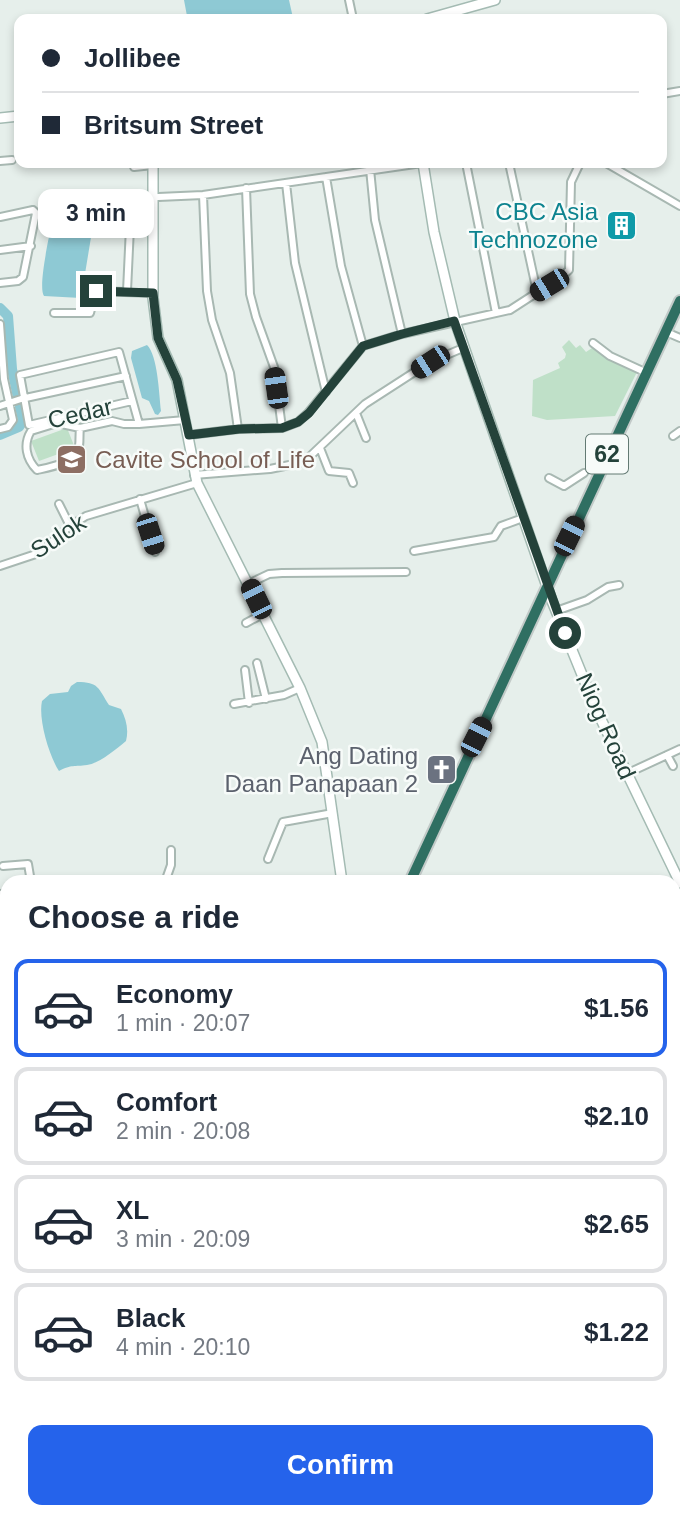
<!DOCTYPE html>
<html lang="en">
<head>
<meta charset="utf-8">
<style>
  :root { --surface:#fff; --page:#f6f6f7; --text:#1f2937; --muted:#747a83; --line:#e0e1e3; --accent:#2563eb }
  body { margin:0; font-family:Helvetica,sans-serif; background:var(--page); color:var(--text); height:100vh; display:flex; flex-direction:column; font-size:26px; white-space:nowrap }
  * { box-sizing:border-box; margin:0 }
  p { font-size:23px; color:var(--muted) }
  .icon { flex:none; width:38px; height:38px; fill:none; stroke:currentColor; stroke-width:2; stroke-linecap:round; stroke-linejoin:round }
  .map { position:relative; flex:1; overflow:hidden }
  .panel { position:absolute; left:0px; top:875px; width:681px; height:644px; display:flex; flex-direction:column; background:var(--surface); border-radius:21px 21px 0 0; box-shadow:0 4px 10px #0003 }
  .panel>* { flex:none }
  .guide { position:absolute; left:14px; top:14px; width:653px; height:154px; border-radius:14px; box-shadow:0 4px 10px #0003; display:grid; align-content:center; height:154px; padding:0 28px; background:var(--surface) }
  .end { position:absolute; width:32px; height:32px; margin:-16px; border:9px solid #24423a; background:#fff; box-shadow:0 0 0 4px #fff }
  .from { border-radius:50% }
  .bubble { position:absolute; height:49px; border-radius:14px; background:var(--surface); box-shadow:0 4px 10px #0003; font-size:23px; font-weight:700; line-height:49px; text-align:center }
  .car { position:absolute; width:21px; height:42px; margin:-21px -10px; border-radius:9px; box-shadow:0 0 5px 2px #0007; background:linear-gradient(#222 24%,#8ab4d8 0 40%,#222 0 76%,#8ab4d8 0 86%,#222 0) }
  .guide b { display:flex; align-items:center; gap:24px; height:66px; font-size:26px }
  .guide b+b { border-top:2px solid var(--line) }
  .guide i { width:18px; height:18px; background:var(--text) }
  ul { padding:0; list-style:none }
  li { display:flex; align-items:center; gap:21px; height:98px; margin:0 14px 10px; padding:0 14px; border:4px solid var(--line); border-radius:14px }
  li div { flex:1 }
  li b { display:block; font-size:26px }
  li em { font-style:normal; font-weight:700 }
  li.selected { border-color:var(--accent) }
  li>.icon { width:63px; height:63px; stroke-width:1.5 }
  h2 { padding:0 28px; font-size:32px; line-height:84px }
  .action { display:flex; gap:14px; margin-top:auto; padding:14px 28px }
  .action a { flex:1; height:80px; border-radius:14px; background:var(--accent); color:#fff; font-size:28px; font-weight:700; line-height:80px; text-align:center }
  .map>svg:first-child { display:block }
</style>
</head>
<body>
<div class="map">
<svg width="680" height="1519" viewBox="0 0 680 1519">
  <rect width="100%" height="100%" fill="#e6efeb"/>
  <!-- green -->
  <path fill="#bfe0c8" d="M569 340 576 348 580 345 586 352 595 346 640 366 615 416 547 420 532 416 533 380 560 368 558 363 565 358 566 354 562 347Z
    M67 428 75 448 39 461 31 441Z"/>
  <!-- water -->
  <path fill="#8ec9d4" d="M184 0H289L293 18 191 19 187 16Z
    M86 205 96 207 81 298 44 296C37 286 52 224 55 208Z
    M147 345C158 356 159 394 161 411L158 415 155 414 149 401 142 398 131 358 132 351Z
    M77 682C99 682 98 688 109 705L121 709C126 719 129 729 126 741 115 750 100 763 87 765 74 767 72 764 59 771 49 756 38 719 42 701L50 694 68 692 71 686Z"/>
  <g fill="none" stroke-linecap="round" stroke-linejoin="round">
    <!-- river -->
    <path stroke="#8ec9d4" stroke-width="10" d="M0 308 8 316 12 369 23 421 19 427 0 435
      M0 1123 7 1127
      M0 1256 7 1245
      M0 1493 7 1500
      M20 1512 27 1519"/>
    <!-- street-tunnel -->
    <path stroke="#bfccc8" stroke-width="6" stroke-dasharray="6 3" stroke-linecap="butt" d="M584 473 591 470"/>
    <defs>
      <path id="street" d="M349 0 353 19
        M662 94 680 91
        M0 161 12 160
        M466 163 496 313
        M509 163 537 292
        M606 163 680 206
        M134 167 153 165
        M370 169 375 220 402 334
        M326 177 341 266 363 346
        M286 183 295 263 326 392
        M246 188 250 294 256 317 274 367 282 428
        M203 195 207 291 212 320 230 373 238 429
        M0 217 33 210 36 213 23 277 18 281 0 283
        M0 250 31 246
        M127 291 131 206 132 201 136 198 203 195 422 163
        M54 313H90L96 291 153 293
        M0 324 4 379 13 420 8 427 0 429
        M666 332 680 338
        M593 343 610 356 647 373
        M132 401 29 425 20 375 119 352 139 424 185 420
        M0 406 21 399 126 376
        M356 413 366 438
        M80 428C79 434 80 440 79 446 75 463 51 467 37 470 26 459 23 444 31 431L57 423 80 428 112 421 124 424H139
        M189 435 238 429 282 428 298 422 308 413 363 346 402 334 510 310 561 277 569 270 571 182 580 163
        M673 436 680 431
        M320 448 329 471 349 473 353 483
        M194 475 270 469 304 462 365 404 430 362 463 348
        M549 478 564 486 584 473
        M140 499 155 552
        M59 504 70 526
        M414 551 494 537 501 526 523 518
        M0 566 39 553 70 526 86 516 197 483
        M248 584 269 574 282 573 406 572
        M556 611 587 600 608 587 619 585
        M246 623 263 614
        M257 663 266 699
        M245 670 249 703
        M234 704 284 695 300 688
        M667 755 673 766
        M626 774 680 749
        M268 859 283 822 333 813
        M3 866 28 864 31 882
        M165 882 171 865V850
        M0 894 7 893
        M674 894 680 892
        M0 919 7 918
        M0 933 7 924
        M674 972 680 987
        M4 975 7 971
        M0 1004 7 1006
        M674 1029 680 1028
        M0 1038 7 1043
        M0 1059 7 1050
        M674 1088 680 1114
        M0 1149 7 1159
        M0 1194 7 1195
        M225 1512 226 1519
        M352 1512 355 1519
        M374 1512 376 1519
        M403 1512 406 1519
        M434 1512 437 1519
        M485 1512 487 1519
        M545 1512 547 1519
        M297 1519 315 1512
        M492 1519 516 1512
        M578 1519 592 1512
        M661 1519 673 1512"/>
      <path id="secondary" d="M427 19 495 0
        M0 118 19 116
        M153 163V298L158 338 177 380 197 483 300 688 322 742 342 882
        M423 163 434 232 455 321 552 601 596 709 680 883"/>
      <path id="highway" d="M410 882 680 301
        M113 1519 116 1512
        M122 1519 125 1512"/>
    </defs>
    <!-- street casing -->
    <use href="#street" stroke="#a8b8b2" stroke-width="10"/>
    <!-- secondary casing -->
    <use href="#secondary" stroke="#a4bbb3" stroke-width="12"/>
    <!-- highway casing -->
    <use href="#highway" stroke="#c2cac8" stroke-width="14"/>
    <!-- street -->
    <use href="#street" stroke="#fff" stroke-width="6"/>
    <!-- secondary -->
    <use href="#secondary" stroke="#fff" stroke-width="9"/>
    <!-- highway -->
    <use href="#highway" stroke="#2f6f62" stroke-width="10"/>
  </g>
  <g fill="none" stroke-linecap="round" stroke-linejoin="round">
    <!-- route -->
    <path stroke="#24423a" stroke-width="9" d="M96 291 153 293 158 338 177 380 189 435 239 429 282 428 298 422 309 413 363 346 402 334 454 321 565 633"/>
  </g>
  <!-- icons -->
  <defs>
    <symbol id="building-square" viewBox="-11 -11 22 22"><rect x="-9" y="-9" width="18" height="18" rx="4" fill="#0f9aa8" stroke="#f7fbf9"/><path d="M-4-6H4V6H1V3H-1V6H-4ZM-2.5-4.3h1.7v1.8h-1.7ZM.8-4.3h1.7v1.8H.8ZM-2.5-1h1.7V.8h-1.7ZM.8-1h1.7V.8H.8Z" fill="#fff"/></symbol>
    <symbol id="school-square" viewBox="-11 -11 22 22"><rect x="-9" y="-9" width="18" height="18" rx="4" fill="#8d6e63" stroke="#f7fbf9"/><path d="M0-5L7-2L0 1L-7-2ZM-4 1L0 2.5L4 1V4Q0 6-4 4Z" fill="#fff"/></symbol>
    <symbol id="church-square" viewBox="-11 -11 22 22"><rect x="-9" y="-9" width="18" height="18" rx="4" fill="#6b7280" stroke="#f7fbf9"/><path d="M-1.2-6h2.4v3.5h3.3v2.4h-3.3V6h-2.4V-.1h-3.3v-2.4h3.3Z" fill="#fff"/></symbol>
  </defs>
  <g fill-rule="evenodd">
    <use href="#building-square" x="604" y="208" width="35" height="35"/>
    <use href="#school-square" x="54" y="442" width="35" height="35"/>
    <use href="#church-square" x="424" y="752" width="35" height="35"/>
  </g>
  <g text-anchor="middle" dominant-baseline="central" stroke-width="5" stroke-linejoin="round" paint-order="stroke">
    <!-- shield labels -->
    <rect fill="#f7fbf9" stroke="#637a73" stroke-width="2" x="586" y="434.5" width="42" height="39" rx="5"/>
    <g font-size="23" font-weight="bold" fill="#24423a">
      <text x="607" y="454">62</text>
    </g>
    <!-- culture labels -->
    <g font-size="24" fill="#0d838f" stroke="#f7fbf9" text-anchor="end">
      <text x="598" y="211">CBC Asia<tspan x="598" dy="28">Technozone</tspan></text>
    </g>
    <!-- street labels -->
    <g font-size="24" fill="#24423a" stroke="#f7fbf9">
      <text transform="translate(80 413) rotate(-13)">Cedar</text>
      <text transform="translate(58 536) rotate(-33)">Sulok</text>
      <text transform="translate(606 726) rotate(66)">Niog Road</text>
    </g>
    <!-- education labels -->
    <g font-size="24" fill="#785e54" stroke="#f7fbf9" text-anchor="start">
      <text x="95" y="459">Cavite School of Life</text>
    </g>
    <!-- worship labels -->
    <g font-size="24" fill="#5b616d" stroke="#f7fbf9" text-anchor="end">
      <text x="418" y="755">Ang Dating<tspan x="418" dy="28">Daan Panapaan 2</tspan></text>
    </g>
  </g>
</svg>
<i class="end from" style="left:565px;top:633px"></i>
<i class="end" style="left:96px;top:291px"></i>
<div class="bubble" style="left:38px;top:189px;width:116px">3 min</div>
<i class="car" style="left:549px;top:285px;rotate:239deg"></i>
<i class="car" style="left:430px;top:362px;rotate:237deg"></i>
<i class="car" style="left:276px;top:388px;rotate:352deg"></i>
<i class="car" style="left:150px;top:534px;rotate:162deg"></i>
<i class="car" style="left:569px;top:536px;rotate:26deg"></i>
<i class="car" style="left:256px;top:599px;rotate:334deg"></i>
<i class="car" style="left:476px;top:737px;rotate:27deg"></i>
<div class="guide">
<b><i class="from"></i>Jollibee</b>
<b><i></i>Britsum Street</b>
</div>
<section class="panel">
<h2>Choose a ride</h2>
<ul>
<li class="selected"><svg class="icon" aria-label="car" viewBox="0 0 24 24"><path d="M5 17H2v-5l4-1 3-4h7l3 4 3 1v5h-3M9 17h6M6 11h13"/><circle cx="7" cy="17" r="2"/><circle cx="17" cy="17" r="2"/></svg><div><b>Economy</b><p>1 min · 20:07</p></div><em>$1.56</em></li>
<li><svg class="icon" aria-label="car" viewBox="0 0 24 24"><path d="M5 17H2v-5l4-1 3-4h7l3 4 3 1v5h-3M9 17h6M6 11h13"/><circle cx="7" cy="17" r="2"/><circle cx="17" cy="17" r="2"/></svg><div><b>Comfort</b><p>2 min · 20:08</p></div><em>$2.10</em></li>
<li><svg class="icon" aria-label="car" viewBox="0 0 24 24"><path d="M5 17H2v-5l4-1 3-4h7l3 4 3 1v5h-3M9 17h6M6 11h13"/><circle cx="7" cy="17" r="2"/><circle cx="17" cy="17" r="2"/></svg><div><b>XL</b><p>3 min · 20:09</p></div><em>$2.65</em></li>
<li><svg class="icon" aria-label="car" viewBox="0 0 24 24"><path d="M5 17H2v-5l4-1 3-4h7l3 4 3 1v5h-3M9 17h6M6 11h13"/><circle cx="7" cy="17" r="2"/><circle cx="17" cy="17" r="2"/></svg><div><b>Black</b><p>4 min · 20:10</p></div><em>$1.22</em></li>
</ul>
<div class="action"><a>Confirm</a></div>
</section>
</div>
</body>
</html>
